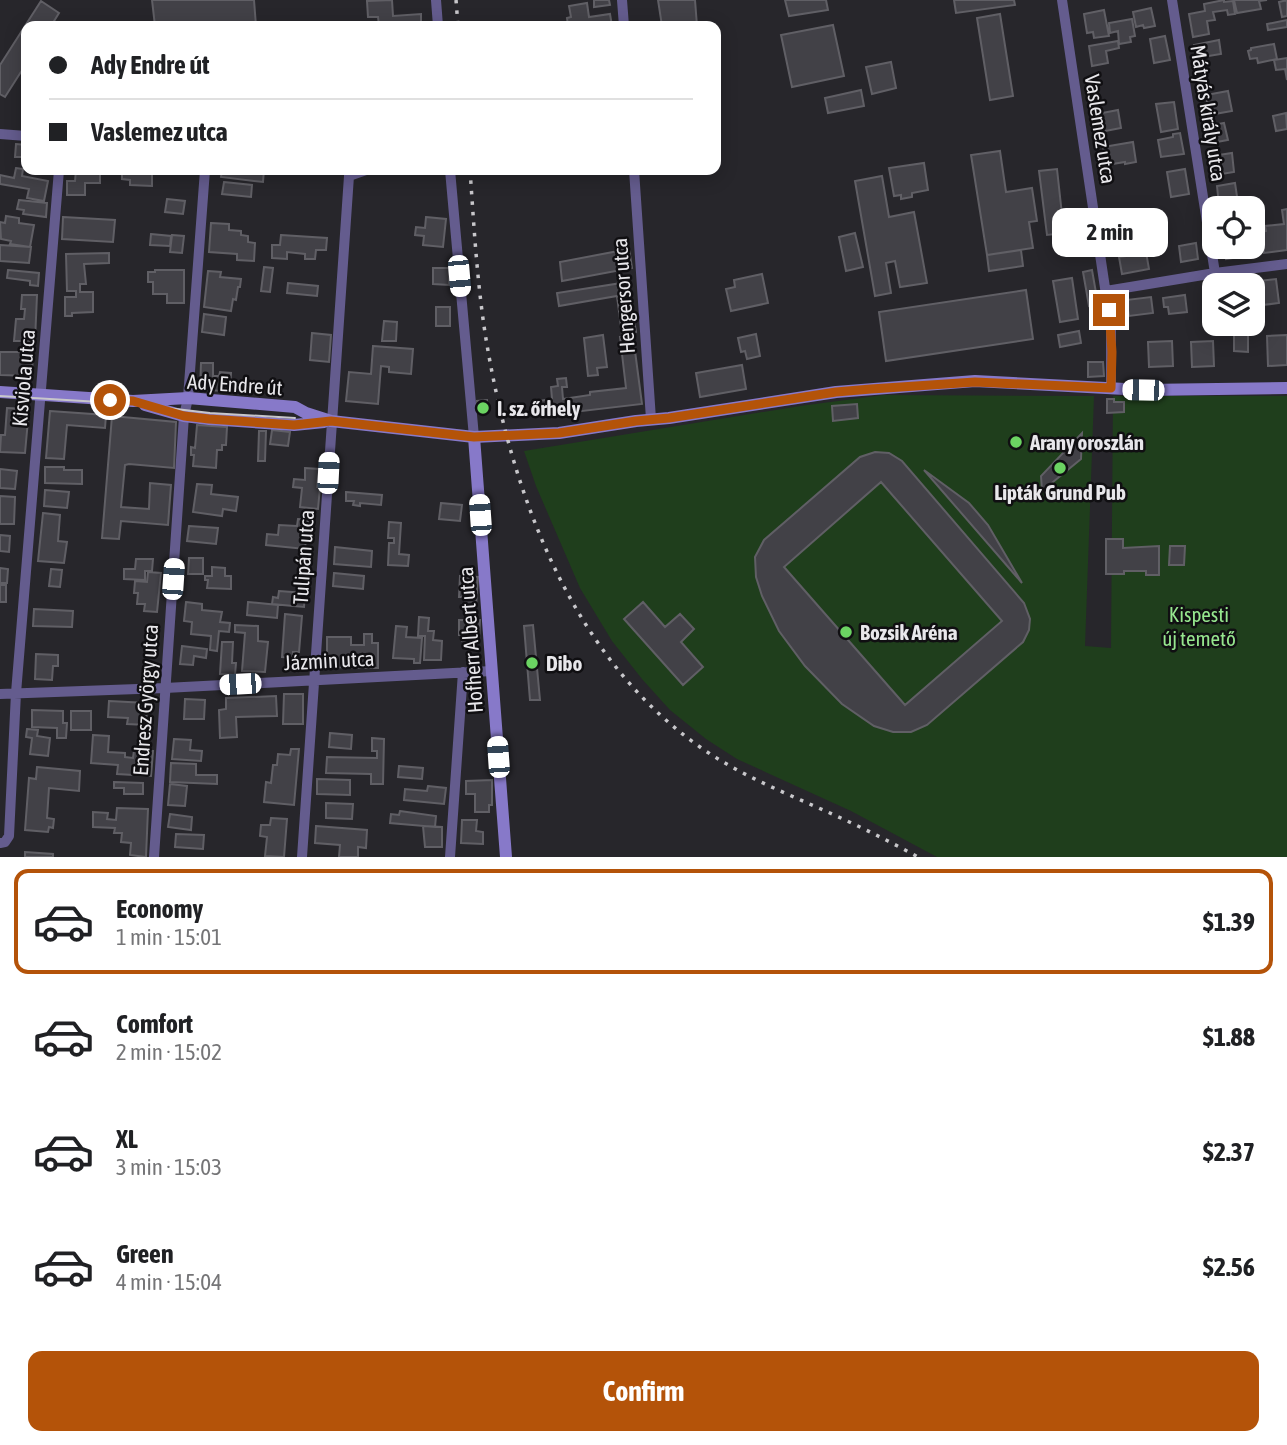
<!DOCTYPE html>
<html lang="en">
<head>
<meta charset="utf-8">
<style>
  :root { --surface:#fff; --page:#f2f2f2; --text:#202124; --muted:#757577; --line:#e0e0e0; --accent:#b45309 }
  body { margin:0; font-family:"Asap Condensed",sans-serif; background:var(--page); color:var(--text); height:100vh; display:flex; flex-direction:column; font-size:26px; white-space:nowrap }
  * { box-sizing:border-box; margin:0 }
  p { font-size:23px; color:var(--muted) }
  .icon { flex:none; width:38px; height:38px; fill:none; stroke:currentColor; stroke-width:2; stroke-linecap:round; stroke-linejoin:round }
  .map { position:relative; height:857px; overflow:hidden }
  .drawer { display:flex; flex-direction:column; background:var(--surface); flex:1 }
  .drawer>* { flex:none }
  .banner { position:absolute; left:21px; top:21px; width:700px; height:154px; border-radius:14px; box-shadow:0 4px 18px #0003; display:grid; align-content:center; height:154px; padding:0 28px; background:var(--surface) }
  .controls { position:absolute; left:1202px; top:196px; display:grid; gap:14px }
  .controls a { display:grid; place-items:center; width:63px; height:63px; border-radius:14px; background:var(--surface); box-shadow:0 4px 18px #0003; font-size:35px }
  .end { position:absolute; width:32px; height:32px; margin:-16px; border:9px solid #b45309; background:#fff; box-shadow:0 0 0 4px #fff }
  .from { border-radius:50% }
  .bubble { position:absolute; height:49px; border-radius:14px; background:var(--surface); box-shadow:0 4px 18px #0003; font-size:23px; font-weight:700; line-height:49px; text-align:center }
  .car { position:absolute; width:21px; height:42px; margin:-21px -10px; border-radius:9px; box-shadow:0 0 5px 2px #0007; background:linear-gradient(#fff 24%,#345 0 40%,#fff 0 76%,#345 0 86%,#fff 0) }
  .banner b { display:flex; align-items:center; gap:24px; height:66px; font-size:26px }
  .banner b+b { border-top:2px solid var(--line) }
  .banner i { width:18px; height:18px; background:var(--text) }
  ul { padding:12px 0 0; list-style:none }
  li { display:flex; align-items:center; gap:21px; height:105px; margin:0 14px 10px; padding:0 14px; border:4px solid transparent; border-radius:14px }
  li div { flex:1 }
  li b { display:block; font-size:26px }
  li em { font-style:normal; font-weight:700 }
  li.on { border-color:var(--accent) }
  li>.icon { width:63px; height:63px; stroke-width:1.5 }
  .action { display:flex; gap:14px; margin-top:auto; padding:14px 28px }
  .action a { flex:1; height:80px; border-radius:14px; background:var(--accent); color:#fff; font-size:28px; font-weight:700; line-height:80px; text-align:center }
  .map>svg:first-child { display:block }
</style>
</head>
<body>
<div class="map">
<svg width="1287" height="857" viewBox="0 0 1287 857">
  <rect width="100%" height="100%" fill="#27262b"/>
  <!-- green -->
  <path fill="#1f3e1c" d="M884 395 1094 396 1085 646 1111 648 1113 396H1287V857H937L851 811 737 759 706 739 670 710 642 679 612 641 580 588 536 486 524 451 800 406Z"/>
  <!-- building -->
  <path fill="#424147" stroke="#605f65" stroke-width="2" fill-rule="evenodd" d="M152 0H254L256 26H155Z
    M392 0 393 16 421 14V26H379L378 17H368L367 1Z
    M594 0H609L610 5 594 7Z
    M658 0H695L697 26H662Z
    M785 0H826L828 10 789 16Z
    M954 0H1014L1015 5 956 13Z
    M1224 0V2L1233 1 1235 14 1228 15 1227 10 1213 12 1215 20 1207 21 1209 34 1193 37 1189 14 1205 11 1204 4Z
    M1234 0H1267L1259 1 1261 9 1237 13Z
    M1287 0V16L1282 17 1279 2Z
    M41 1 59 13 51 26H26V64L5 97 0 94V65Z
    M587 3 589 17 610 14 612 26H568L567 18 571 17 569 6Z
    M1151 8 1155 26 1144 28 1143 25 1136 27 1133 12Z
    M1104 10 1109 36 1094 38 1093 32 1087 33 1084 14Z
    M1000 14 1013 96 990 100 977 18Z
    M1132 19 1135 36 1130 37 1131 42 1119 44 1118 31 1110 33 1109 23Z
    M1287 20V27L1268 30 1267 24Z
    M833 25 844 76 792 87 781 35Z
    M1165 36 1170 60 1154 63 1150 39Z
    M1219 40 1221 54 1196 58 1194 45Z
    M1118 41 1119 48 1106 51 1108 63 1092 66 1089 46Z
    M1274 44 1277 59 1258 63 1257 58 1250 59 1248 51 1251 50V48Z
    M1287 58V80L1285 69 1276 70 1274 60Z
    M891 62 896 88 872 94 866 67Z
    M861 90 864 106 828 113 825 98Z
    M1228 91 1232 111 1209 115 1206 95Z
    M1174 102 1178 129 1161 132 1156 104Z
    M1118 110 1121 128 1100 132 1097 114Z
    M1286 113 1287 129 1276 131 1273 116Z
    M1224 123 1228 140 1211 143 1208 126Z
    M1180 133 1184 154 1161 157 1158 140 1173 137V134Z
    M1133 142 1136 162 1125 164V162L1106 165 1103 147Z
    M16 144 26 145V157H15Z
    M1000 151 1006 192 1032 188 1037 221 1029 222 1033 248 987 255 971 155Z
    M1232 153 1234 172 1215 175 1212 156Z
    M924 163 928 190 912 193V197L901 199V195L894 196 889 168Z
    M16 168 23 169 22 176 48 181 44 201 27 198 29 189 0 184V175L14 178Z
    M1057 169 1064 233 1047 235 1039 171Z
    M1185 169 1189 194 1171 197 1167 172Z
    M76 170H100V183H85V195H67V181H75Z
    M122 170H148V174H152V186L130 185V180L122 179Z
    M222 170H264L263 182 221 177Z
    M882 176 889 217 914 212 927 283 900 287 895 261 886 263 891 293 875 296 855 181Z
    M224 182 252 185 251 197 222 194Z
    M1235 183 1238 203 1219 205 1217 186Z
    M167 199 185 201 183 214 165 212Z
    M19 200 47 203 46 217 23 214 24 210 17 209Z
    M1287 209V250L1264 253 1261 232 1266 231 1265 226 1284 224 1282 210Z
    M1133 211 1134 220 1138 219 1140 231 1116 234 1113 214Z
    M6 216 19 218V223L34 225 30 247 10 244 11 241 1 239 0 222 5 223Z
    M63 217 115 220 113 242 62 239Z
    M426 217 446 219 443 247 423 245 424 236 415 235 416 227 425 228Z
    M211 223 229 224V230L241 231V235L248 236V242L255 243 254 261 237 260V254L209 252Z
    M855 233 863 267 846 271 839 237Z
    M151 234 171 236 170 246 150 245Z
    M172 235 184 236 182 253 170 252Z
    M281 235 327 238 326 250H316L315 259H305V254L287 252V259L272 258V245H280Z
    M1154 239 1156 250 1146 252 1149 269 1122 274 1119 257 1127 256 1126 250 1138 248 1137 242Z
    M1196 243 1198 259 1181 262 1179 246Z
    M0 245 31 247 29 263 0 261Z
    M1224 247H1250L1252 255 1226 259Z
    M629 249 632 268 562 281 560 262Z
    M1021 250 1023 266 989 271 987 255Z
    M109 253V263L84 264 86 284H80V292H93V312L72 313V316H65V297H76V291H67L66 254Z
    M264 267 273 268 270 292 261 291Z
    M433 268H449V285L433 284Z
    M8 270 39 273 38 286 30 285V281L7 278Z
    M155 270H184V303H167V294H153V282H148V272H155Z
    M1092 270 1098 304 1089 306 1083 272Z
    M208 271 221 272 220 277 241 279 240 287H238L236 300 233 299 231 311 204 307Z
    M762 274 768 303 731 311 726 289 735 287 734 280Z
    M1072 278 1078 319 1060 322 1053 281Z
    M1276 279 1279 303 1255 306 1253 285H1242V283Z
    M628 282 636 332 622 334 617 296 559 306 557 293Z
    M288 283 318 286 317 296 287 293Z
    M1214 289V306L1208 307 1205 290Z
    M1026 290 1033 339 886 361 879 312Z
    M22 295H37L35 341H14L16 319H24L25 309H21Z
    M1185 295 1187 312 1169 314 1168 307H1164L1163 298Z
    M1151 297 1153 313 1129 316 1126 300Z
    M436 307H450V326H436Z
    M204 314 226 317 224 335 202 332Z
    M384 321 397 322 396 341H382Z
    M1234 330H1248V352L1234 351Z
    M1079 331 1081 343 1060 347 1058 335Z
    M312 333 331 335 329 362 310 360Z
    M756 334 760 356 747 359 745 351 741 352 738 338Z
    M603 335 607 367 597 368 598 375 588 376 584 338Z
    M1287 335V365L1268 366 1267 336Z
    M633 336 642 404 540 416 538 401 552 399 551 387 558 386 557 379 566 378 567 387H562L563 399 590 395V392L626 388 620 337Z
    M1172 341 1173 366 1149 367 1148 342Z
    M1213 341 1214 366 1192 367 1191 342Z
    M373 346 413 349 411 374 389 372V367L381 366 378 404 346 401 349 372 371 374Z
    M25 349H33L32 376 0 375V352H25Z
    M1088 362H1103L1104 376 1088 377Z
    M201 363H213V376H219L220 372 231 373 230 391 200 390Z
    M742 365 746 389 700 397 696 373Z
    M1107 399H1114V402H1124V412L1107 413Z
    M487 400 488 412 478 413 477 401Z
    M857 404 858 418 833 421 832 406Z
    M7 408 29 409 25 453 0 452 1 435H5Z
    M50 411 106 415 105 428 67 425 64 459 46 458Z
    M112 416 176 422 174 468 129 464 125 465 121 507 149 509 150 483 171 485 168 525 121 521 119 539 102 538Z
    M197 425 227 427 226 445H222V450H217L216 468 193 466 194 455H191V447L195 448Z
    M272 430 290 432 288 446 270 444Z
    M259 431H266L265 461H258Z
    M1082 433 1081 459 1042 491 1041 476Z
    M875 452 889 453 902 461 1024 603 1030 619 1029 630 1023 642 927 725 911 732H893L874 726 842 704 805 666 779 631 762 596 756 577 755 557 764 540 860 457ZM881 482 1002 621 905 705 784 567Z
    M45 467H64V470H82V484L45 483Z
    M305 468 319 469 317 487H320L318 509 300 507 302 488 293 487 294 479 305 480Z
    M0 469 17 471 15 489 0 488Z
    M924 470 969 503 988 525 1022 583Z
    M197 484 212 485 211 494 238 497 236 511 223 509 222 516 193 512Z
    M45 490 69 492 67 508 44 506Z
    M346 492 382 495 381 505 360 503V506L353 505 354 501H346Z
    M0 496 15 497 14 524H0Z
    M441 503 462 505 460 521 439 519Z
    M43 513 60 515 58 541 67 542 64 563 38 561Z
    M298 519 308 520 305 549 266 545 267 534 278 535 279 525 297 526Z
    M389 522 401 523 399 554 409 555 408 566 388 565 389 543H394V538H388Z
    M189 526 218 528 216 544 187 541Z
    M0 535 10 536 9 552 0 551Z
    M1106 539H1123V548L1159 546V575H1146V571H1124V574H1106Z
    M1170 546H1185L1184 565H1169Z
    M335 547 372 551 371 567 334 564Z
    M189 558H203V574H188Z
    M136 559H153L152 571H145V580L124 579V569H135Z
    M212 567 225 568V576H231V589L207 588 208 580H205V576H212Z
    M0 568 8 569 7 583H0Z
    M51 569 62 570 60 587 49 586Z
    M148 572 161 573 157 612 144 611 145 604H137L138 593H134L135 581 147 582Z
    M334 573 364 576 363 589 333 586Z
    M460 576 478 577 476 606 465 605 466 597H459Z
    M0 585H6V602H0Z
    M279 591 305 593 304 607 272 604 273 597 278 598Z
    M186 602 202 604V610L222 612 220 622 230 623 229 632 219 631 217 651 210 650 211 636 191 634 192 622 184 621Z
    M248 602 278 605 277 618 247 615Z
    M643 602 665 627 680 614 694 629 681 642 703 667 683 685 624 619Z
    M34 609 73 611 72 627 33 626Z
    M285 614 302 616 299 652H293V658L282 657Z
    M419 617 429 618 428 631H434L433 640 442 641 441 660H424L425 636H418Z
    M459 620H480L479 641H462V635H459Z
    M235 625 258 626V641L268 642 265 672 242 671 245 633 235 632Z
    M533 625 540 700H530L524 626Z
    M396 626 407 627 406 637 422 638 420 663H414V659L393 658Z
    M364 634H372V643H378V668L327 667V637H351V645H364Z
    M222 642H233L232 663H236L235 675 220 674Z
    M182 646 207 649 206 658 194 656 193 665 180 664Z
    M36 654 58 655V666H53L52 680 35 679Z
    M284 694H303V724H283Z
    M276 696 277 716 236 717 237 737 220 738 219 710 226 709V698Z
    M185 699 205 700 204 719H184Z
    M109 701 147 703 146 725 127 724 128 718 108 717Z
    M32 710 63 711V723H67L66 738H57V728L32 727Z
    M71 711H91V730H71Z
    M27 729 38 730 37 736 50 738 48 756 30 754 32 738 26 737Z
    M330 733 352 735 351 749 329 747Z
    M93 735 109 736 108 752 125 753V757L133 758 134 750 153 751 151 776 117 774 118 765 91 763Z
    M372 738 384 739 383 784H371V774L326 773 327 757 377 758V751H372Z
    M174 739 191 740 190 750 202 751 201 761 172 759Z
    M291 749H299L294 805 264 802 266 782 271 783 273 765H277L278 754 290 755Z
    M171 763 196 764V775H217V784L170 782Z
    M399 766 423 768 422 779 398 777Z
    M37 767 80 771 79 791 49 788 47 818 54 819 53 828 49 827 48 832 25 830 29 778 36 779Z
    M317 779 350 780V795L317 794Z
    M492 780V805H489V812H475V794H466V781Z
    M114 782 143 783V794H124V788H114Z
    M170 784 187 786 185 806 168 805Z
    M428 786 446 788 444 804 404 800 405 789 427 791Z
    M326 803 353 804 352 819 326 818Z
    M117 808 148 809 146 857 130 855 131 843 121 842 122 833H114L115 828 93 827V812L108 813 107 819 116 820Z
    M400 811 436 816 435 827 390 823 391 814 399 815Z
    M170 814 192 817 191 830 168 827Z
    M271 818 287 819 284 857 265 856 267 837 260 836 261 825H270Z
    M462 820H477L476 831 483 832V844L461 843Z
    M316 826 367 830 366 848 358 847V857H339L340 845 315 843Z
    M423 826 442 827V847H425Z
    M176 834 204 835 203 849 175 847Z
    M25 852 53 854V857H25Z"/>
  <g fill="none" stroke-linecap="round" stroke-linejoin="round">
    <!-- street -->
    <path stroke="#645c8e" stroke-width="10" d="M436 0 438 26
      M622 0 624 26
      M1062 0 1111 328V388
      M1172 0 1215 273
      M0 134 26 136
      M450 170 474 437
      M634 170 651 419
      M349 176 366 170
      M1106 291 1215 273 1287 264
      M0 694 165 688 492 671
      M0 843 5 842 9 836 16 693 59 170
      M154 857 184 416 188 398 205 170
      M302 857 349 176
      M450 857 463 672"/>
    <!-- secondary -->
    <path stroke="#8779c9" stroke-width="12" d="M0 392 133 401 188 398 295 407 306 413 331 421 474 437 559 433 636 421 669 418 836 392 975 381 1144 390 1287 388
      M145 405 184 416 209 419 294 425 324 422
      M474 437 506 857"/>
    <!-- tram -->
    <path stroke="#c8c7cb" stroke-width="2" d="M0 396 133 404 210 413 295 418"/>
    <!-- rail -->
    <path stroke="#c8c7cb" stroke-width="3.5" stroke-dasharray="3.5 7" stroke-linecap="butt" d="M456 0 458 26
      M470 170C474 226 477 283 486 339 511 490 569 655 700 747 738 774 781 791 823 810 855 824 887 840 918 857"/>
  </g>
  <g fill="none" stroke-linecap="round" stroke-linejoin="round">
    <!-- route -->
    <path stroke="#b45309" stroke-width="9" d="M110 400 133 401 184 416 209 419 294 425 331 421 474 437 559 433 636 421 669 418 836 392 871 389 975 382 1111 388 1112 352 1109 310"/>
  </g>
  <!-- markers -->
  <g fill="#6bd362" stroke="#100f12" stroke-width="2.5">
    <circle cx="483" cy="408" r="7"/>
    <circle cx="1016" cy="442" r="7"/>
    <circle cx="1060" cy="468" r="7"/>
    <circle cx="846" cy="632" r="7"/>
    <circle cx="532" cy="663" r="7"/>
  </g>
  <g text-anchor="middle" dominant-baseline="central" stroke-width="5" stroke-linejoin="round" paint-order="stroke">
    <!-- street labels -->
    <g font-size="21" fill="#e8e7eb" stroke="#100f12">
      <text transform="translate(1209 113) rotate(81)">Mátyás király utca</text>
      <text transform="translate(1101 129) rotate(81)">Vaslemez utca</text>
      <text transform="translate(623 296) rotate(-94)">Hengersor utca</text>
      <text transform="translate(23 378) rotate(-85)">Kisviola utca</text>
      <text transform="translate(235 384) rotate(4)">Ady Endre út</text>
      <text transform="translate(303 557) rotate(-86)">Tulipán utca</text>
      <text transform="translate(470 640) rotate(-94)">Hofherr Albert utca</text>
      <text transform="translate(329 660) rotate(-3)">Jázmin utca</text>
      <text transform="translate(145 700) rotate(-86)">Endresz György utca</text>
    </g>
    <!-- poi labels -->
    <g font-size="21" font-weight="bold" fill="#e8e7eb" stroke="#100f12" text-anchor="start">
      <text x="497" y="408">I. sz. őrhely</text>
      <text x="1030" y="442">Arany oroszlán</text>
      <text x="1060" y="492" text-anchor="middle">Lipták Grund Pub</text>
      <text x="860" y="632">Bozsik Aréna</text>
      <text x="546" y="663">Dibo</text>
    </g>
    <!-- park labels -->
    <g font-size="21" fill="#96e68e" stroke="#100f12">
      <text x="1199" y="614">Kispesti<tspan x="1199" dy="24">új temető</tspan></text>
    </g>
  </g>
</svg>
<div class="controls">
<a><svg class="icon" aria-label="locate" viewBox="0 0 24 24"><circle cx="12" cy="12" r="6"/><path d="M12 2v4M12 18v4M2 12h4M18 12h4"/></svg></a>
<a><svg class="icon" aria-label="layers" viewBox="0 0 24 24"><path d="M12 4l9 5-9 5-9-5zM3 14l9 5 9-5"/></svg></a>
</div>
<i class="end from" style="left:110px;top:400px"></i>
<i class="end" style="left:1109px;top:310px"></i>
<div class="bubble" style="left:1052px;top:208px;width:116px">2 min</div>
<i class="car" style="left:459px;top:276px;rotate:175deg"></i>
<i class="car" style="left:1143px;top:390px;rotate:271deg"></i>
<i class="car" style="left:328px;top:473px;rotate:3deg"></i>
<i class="car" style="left:480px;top:515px;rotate:356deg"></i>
<i class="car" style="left:173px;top:579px;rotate:4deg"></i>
<i class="car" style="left:240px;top:684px;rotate:267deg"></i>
<i class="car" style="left:498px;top:757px;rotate:356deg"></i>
<div class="banner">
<b><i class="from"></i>Ady Endre út</b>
<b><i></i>Vaslemez utca</b>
</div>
</div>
<section class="drawer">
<ul>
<li class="on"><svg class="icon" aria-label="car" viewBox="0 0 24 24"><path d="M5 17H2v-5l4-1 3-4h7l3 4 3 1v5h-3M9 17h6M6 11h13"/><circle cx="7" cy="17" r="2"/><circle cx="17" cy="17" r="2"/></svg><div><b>Economy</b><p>1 min · 15:01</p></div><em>$1.39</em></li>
<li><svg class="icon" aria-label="car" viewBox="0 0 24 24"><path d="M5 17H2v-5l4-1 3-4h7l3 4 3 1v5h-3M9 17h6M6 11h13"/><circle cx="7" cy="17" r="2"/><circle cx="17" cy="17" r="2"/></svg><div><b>Comfort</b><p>2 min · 15:02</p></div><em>$1.88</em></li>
<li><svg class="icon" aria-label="car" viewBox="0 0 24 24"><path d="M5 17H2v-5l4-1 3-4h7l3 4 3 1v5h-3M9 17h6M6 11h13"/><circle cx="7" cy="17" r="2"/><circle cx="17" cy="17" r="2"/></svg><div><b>XL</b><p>3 min · 15:03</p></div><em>$2.37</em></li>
<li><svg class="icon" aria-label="car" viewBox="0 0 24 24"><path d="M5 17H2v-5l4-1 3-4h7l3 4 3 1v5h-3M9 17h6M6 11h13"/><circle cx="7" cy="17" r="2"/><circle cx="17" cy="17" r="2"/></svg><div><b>Green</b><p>4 min · 15:04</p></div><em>$2.56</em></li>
</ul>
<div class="action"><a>Confirm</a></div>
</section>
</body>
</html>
